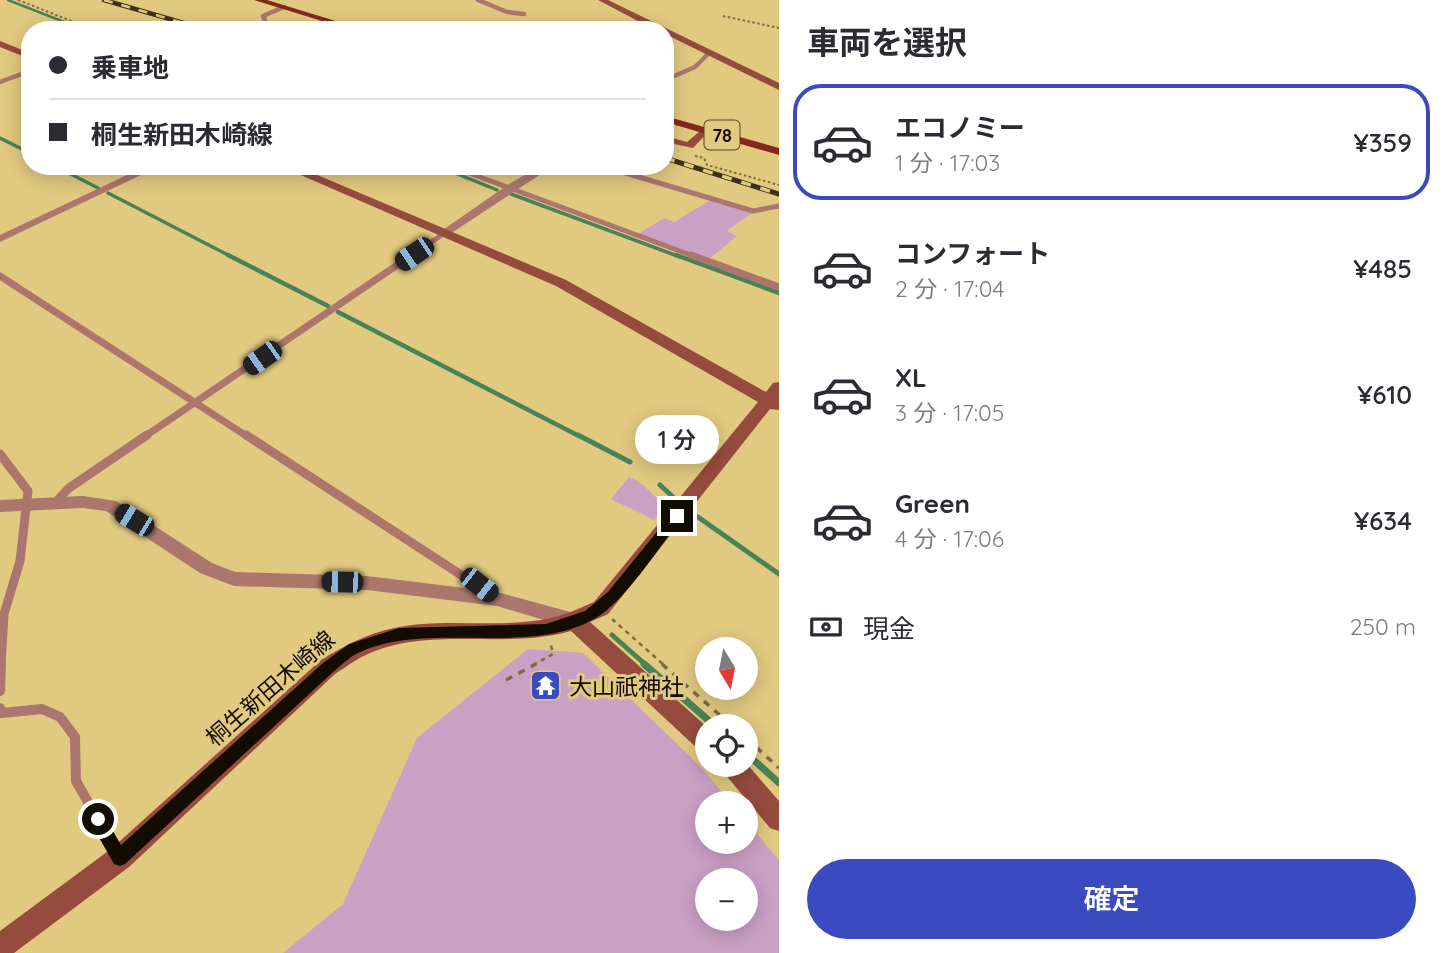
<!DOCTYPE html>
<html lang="ja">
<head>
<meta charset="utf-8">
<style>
  :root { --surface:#fff; --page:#f2f2f3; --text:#2b2b33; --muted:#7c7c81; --line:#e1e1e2; --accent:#394bbe }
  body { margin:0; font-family:Quicksand,"Noto Sans JP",sans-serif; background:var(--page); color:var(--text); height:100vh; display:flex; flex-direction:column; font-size:26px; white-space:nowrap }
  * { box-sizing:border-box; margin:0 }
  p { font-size:23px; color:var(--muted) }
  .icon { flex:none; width:38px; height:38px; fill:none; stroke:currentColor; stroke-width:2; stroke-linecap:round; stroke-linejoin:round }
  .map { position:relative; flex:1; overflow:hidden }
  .drawer { display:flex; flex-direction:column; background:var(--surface); width:665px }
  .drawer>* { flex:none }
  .guide { position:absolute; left:21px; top:21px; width:653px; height:154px; border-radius:28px; box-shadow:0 4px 18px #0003; display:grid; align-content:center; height:154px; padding:0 28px; background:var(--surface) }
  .needle { width:46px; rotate:170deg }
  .tools { position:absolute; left:695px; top:637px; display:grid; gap:14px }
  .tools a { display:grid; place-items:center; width:63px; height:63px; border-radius:50%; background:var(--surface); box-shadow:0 4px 18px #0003; font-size:35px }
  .end { position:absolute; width:32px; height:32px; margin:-16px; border:9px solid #130c00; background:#fff; box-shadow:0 0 0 4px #fff }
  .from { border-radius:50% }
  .bubble { position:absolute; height:49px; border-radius:24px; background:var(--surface); box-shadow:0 4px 18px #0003; font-size:23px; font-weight:600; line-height:49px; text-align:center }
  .car { position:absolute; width:21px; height:42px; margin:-21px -10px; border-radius:9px; box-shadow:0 0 5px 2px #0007; background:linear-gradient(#222 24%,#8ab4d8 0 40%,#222 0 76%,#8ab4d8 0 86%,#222 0) }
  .guide b { display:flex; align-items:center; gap:24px; height:66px; font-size:26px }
  .guide b+b { border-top:2px solid var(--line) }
  .guide i { width:18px; height:18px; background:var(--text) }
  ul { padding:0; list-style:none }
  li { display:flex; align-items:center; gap:21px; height:116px; margin:0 14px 10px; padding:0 14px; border:4px solid transparent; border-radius:28px }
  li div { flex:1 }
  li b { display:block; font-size:26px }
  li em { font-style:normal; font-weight:600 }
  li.on { border-color:var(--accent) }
  li>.icon { width:63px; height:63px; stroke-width:1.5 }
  h2 { padding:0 28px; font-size:32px; line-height:84px }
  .pay { display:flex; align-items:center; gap:18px; height:77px; padding:0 28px; font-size:26px }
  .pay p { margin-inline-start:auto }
  .action { display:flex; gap:14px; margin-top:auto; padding:14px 28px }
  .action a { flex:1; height:80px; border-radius:42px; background:var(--accent); color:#fff; font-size:28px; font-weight:600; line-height:80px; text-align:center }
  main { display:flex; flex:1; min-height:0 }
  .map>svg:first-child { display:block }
</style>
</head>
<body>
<main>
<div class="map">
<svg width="779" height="953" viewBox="0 0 779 953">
  <rect width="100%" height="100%" fill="#e2c980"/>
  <!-- green -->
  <path fill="#cba0c5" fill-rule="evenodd" d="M711 200 752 213 727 231 737 236 709 259 638 234 664 218 674 222Z
    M629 477C646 483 652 497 666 505L654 520 611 499Z
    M528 649 583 653 701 767 731 803H707V842H746V821L779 860V953H283L343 904 417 738ZM707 880H746V919H707Z"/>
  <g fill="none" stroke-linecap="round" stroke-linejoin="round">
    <!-- stream-far4 -->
    <path stroke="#488357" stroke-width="2.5" d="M8 0 85 30"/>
    <!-- stream-far3 -->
    <path stroke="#488357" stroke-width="3.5" d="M0 138 30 153
      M55 166 98 188
      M438 166 497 190
      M108 193 232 257
      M511 194 680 257"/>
    <!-- stream-far2 -->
    <path stroke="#488357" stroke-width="4.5" d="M228 255 328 306
      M676 255 779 293
      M338 312 581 437"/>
    <!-- stream-far1 -->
    <path stroke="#488357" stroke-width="5" d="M578 435 630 462
      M660 485 673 497
      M698 517 779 574
      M612 635 646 665"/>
    <!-- stream -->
    <path stroke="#488357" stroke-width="7" d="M644 664 715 726
      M746 753 779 783"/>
    <!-- path-far2 -->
    <path stroke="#7d6c41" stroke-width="2" stroke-dasharray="2.5 2.5" stroke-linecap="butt" d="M18 0 94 30
      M723 16 779 28
      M695 156 704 158 707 165 779 185"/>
    <!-- path-far1 -->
    <path stroke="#7d6c41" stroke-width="2.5" stroke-dasharray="4.5 4.5" stroke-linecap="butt" d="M612 619 664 665
      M533 665 553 654 551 645"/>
    <!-- path -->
    <path stroke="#7d6c41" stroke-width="3.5" stroke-dasharray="7 7" stroke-linecap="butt" d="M662 664 732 726
      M506 680 536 664
      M746 738 779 768"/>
    <!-- lane-far4 -->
    <path stroke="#ab766d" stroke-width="4.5" d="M478 0 507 12 524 14
      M269 30 263 16 284 7
      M665 80 695 67 709 53
      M0 82 30 71"/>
    <!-- lane-far3 -->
    <path stroke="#ab766d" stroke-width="5" d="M450 166 696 257
      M602 166 753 211 779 206
      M410 257 443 234"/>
    <!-- lane-far2 -->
    <path stroke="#ab766d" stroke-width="7" d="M691 255 779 287
      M0 276 248 437
      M144 437 412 255"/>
    <!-- lane-far1 -->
    <path stroke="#ab766d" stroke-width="9" d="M246 435 495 597
      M0 454 28 491 20 561 4 614 1 665
      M55 503 69 488 147 435"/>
    <!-- lane -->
    <path stroke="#ab766d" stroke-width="10" d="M0 691 1 664
      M0 708 2 713 42 709 60 717 75 737 76 781 118 855"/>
    <!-- street -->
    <path fill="#ab766d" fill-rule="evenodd" d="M146 166H160L0 242V235Z
      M540 166H553L447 236 437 234 509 184Z
      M83 496 116 501 212 563 235 572 367 576 497 592 574 613 580 616 583 621 580 626 574 629 497 606 367 590 234 586 200 573 106 511 83 508 0 512V500Z"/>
    <!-- secondary -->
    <path fill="#964b3f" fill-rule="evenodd" d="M598 0H608L779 83V90L665 34V30H655Z
      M0 41 30 53V59L0 47Z
      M705 127 710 130 693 148 665 142V136L687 142Z
      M280 166H296L566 280 766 392 773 383 779 382V410L770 409 608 614 590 622 707 727V753L699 750 571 631C505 650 431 626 368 654 356 659 346 667 335 674L129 867 14 953H0V931L111 849 321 660C344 646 366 634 394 628 439 618 487 627 533 621 555 619 574 611 594 602L758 402 556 286Z
      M746 763 779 801V831L770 828 724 773 720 765Z"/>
    <!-- primary -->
    <path fill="#85281c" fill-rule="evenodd" d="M254 0H267L365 30H351Z
      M665 116 779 148V155L665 122Z"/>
    <defs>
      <path id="rail-far1" d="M104 0 208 30"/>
      <path id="rail" d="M665 158 779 194"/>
    </defs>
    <!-- rail-far1 casing -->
    <use href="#rail-far1" stroke="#3c3119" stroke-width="4.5"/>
    <!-- rail casing -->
    <use href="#rail" stroke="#3c3119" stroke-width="5"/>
    <!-- rail-far1 -->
    <use href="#rail-far1" stroke="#e2c980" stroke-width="2.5" stroke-dasharray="9" stroke-linecap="butt"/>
    <!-- rail -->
    <use href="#rail" stroke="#e2c980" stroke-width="3.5" stroke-dasharray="10" stroke-linecap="butt"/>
  </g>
  <!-- route -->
  <path fill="#130c00" d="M677 511 681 512V519C659 547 625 602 594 619 528 657 427 620 358 653 349 657 341 666 333 672L125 864 120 866 114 864 92 825 90 819 92 814 98 812 103 814 121 845 323 663 349 644 399 628 546 624 585 611 608 592 673 512Z"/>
  <!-- icons -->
  <defs>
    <symbol id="temple-square" viewBox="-11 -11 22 22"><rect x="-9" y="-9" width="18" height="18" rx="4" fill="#394bbe" stroke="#e2c980"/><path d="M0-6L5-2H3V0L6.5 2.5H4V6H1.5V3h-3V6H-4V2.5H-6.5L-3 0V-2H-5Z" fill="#fff"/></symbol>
  </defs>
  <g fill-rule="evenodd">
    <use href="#temple-square" x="528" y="668" width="35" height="35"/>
  </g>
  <g text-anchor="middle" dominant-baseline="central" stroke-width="6" stroke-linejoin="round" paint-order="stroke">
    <!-- shield labels -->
    <rect fill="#e2c980" stroke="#514526" stroke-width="2" x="704.5" y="120.5" width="35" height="29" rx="5"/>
    <g font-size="18" font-weight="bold" fill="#130c00">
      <text x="722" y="135">78</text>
    </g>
    <!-- near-poi labels -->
    <g font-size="23" fill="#130c00" stroke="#e2c980" text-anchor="start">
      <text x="569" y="686">大山祇神社</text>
    </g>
    <!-- near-street labels -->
    <g font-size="23" fill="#130c00" stroke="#e2c980">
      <text transform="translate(270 688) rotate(-41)">桐生新田木崎線</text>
    </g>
  </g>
</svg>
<div class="tools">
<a><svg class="needle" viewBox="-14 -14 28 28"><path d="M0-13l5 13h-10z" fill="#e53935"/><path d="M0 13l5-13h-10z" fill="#7c7c81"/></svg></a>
<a><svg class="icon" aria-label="locate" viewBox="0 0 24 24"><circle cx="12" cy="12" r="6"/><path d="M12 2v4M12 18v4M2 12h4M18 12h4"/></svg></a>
<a>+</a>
<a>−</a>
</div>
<i class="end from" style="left:98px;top:819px"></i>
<i class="end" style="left:677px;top:516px"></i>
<div class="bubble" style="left:635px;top:415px;width:84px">1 分</div>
<i class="car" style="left:414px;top:254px;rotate:236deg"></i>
<i class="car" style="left:262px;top:358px;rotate:235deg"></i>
<i class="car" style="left:134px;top:520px;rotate:301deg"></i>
<i class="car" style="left:342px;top:582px;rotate:271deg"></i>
<i class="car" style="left:479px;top:585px;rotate:128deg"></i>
<div class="guide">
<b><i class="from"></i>乗車地</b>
<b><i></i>桐生新田木崎線</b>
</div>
</div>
<section class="drawer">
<h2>車両を選択</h2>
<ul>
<li class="on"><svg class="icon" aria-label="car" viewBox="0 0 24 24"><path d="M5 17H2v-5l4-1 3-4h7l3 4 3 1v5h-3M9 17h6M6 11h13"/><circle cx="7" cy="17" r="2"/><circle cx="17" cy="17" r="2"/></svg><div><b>エコノミー</b><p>1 分 · 17:03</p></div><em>¥359</em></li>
<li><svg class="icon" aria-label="car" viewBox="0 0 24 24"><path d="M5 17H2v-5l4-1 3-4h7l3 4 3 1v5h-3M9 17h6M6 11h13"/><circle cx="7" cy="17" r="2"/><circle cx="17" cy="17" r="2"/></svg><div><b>コンフォート</b><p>2 分 · 17:04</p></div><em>¥485</em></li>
<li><svg class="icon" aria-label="car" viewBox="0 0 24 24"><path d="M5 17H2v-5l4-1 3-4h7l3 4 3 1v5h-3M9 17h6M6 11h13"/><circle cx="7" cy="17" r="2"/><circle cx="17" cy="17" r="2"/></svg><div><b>XL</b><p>3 分 · 17:05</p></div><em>¥610</em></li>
<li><svg class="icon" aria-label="car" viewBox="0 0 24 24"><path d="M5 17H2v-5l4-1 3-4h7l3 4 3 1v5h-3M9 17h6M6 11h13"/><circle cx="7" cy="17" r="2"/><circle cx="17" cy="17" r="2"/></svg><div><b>Green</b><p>4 分 · 17:06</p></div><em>¥634</em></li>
</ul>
<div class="pay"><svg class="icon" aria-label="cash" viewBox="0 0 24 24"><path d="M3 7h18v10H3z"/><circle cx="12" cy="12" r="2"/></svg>現金<p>250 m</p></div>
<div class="action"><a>確定</a></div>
</section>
</main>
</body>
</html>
